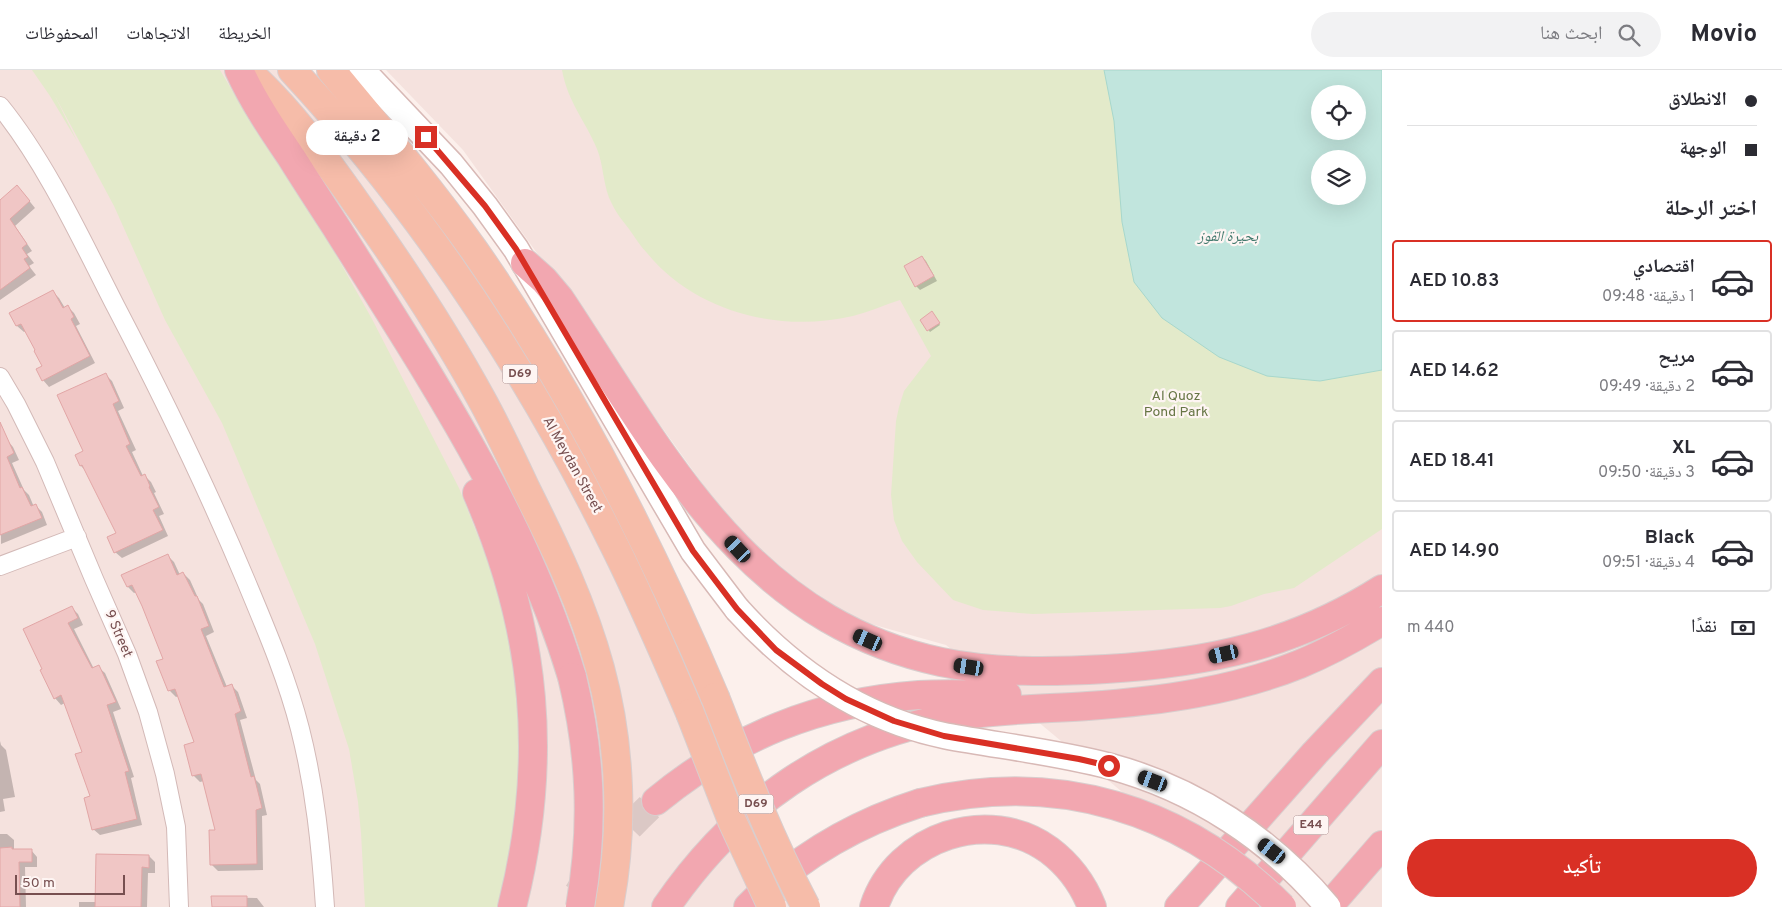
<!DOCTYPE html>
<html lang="ar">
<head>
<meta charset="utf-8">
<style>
  :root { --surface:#fff; --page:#f2f2f3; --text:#2b2b33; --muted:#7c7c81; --line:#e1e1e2; --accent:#d93025 }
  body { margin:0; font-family:Overpass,"Noto Naskh Arabic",sans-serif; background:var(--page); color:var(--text); direction:rtl; height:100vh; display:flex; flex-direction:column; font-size:19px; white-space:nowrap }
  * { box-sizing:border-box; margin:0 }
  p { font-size:16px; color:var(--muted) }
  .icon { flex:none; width:28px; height:28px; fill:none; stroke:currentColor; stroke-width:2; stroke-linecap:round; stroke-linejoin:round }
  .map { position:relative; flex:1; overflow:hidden; direction:ltr }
  .side { display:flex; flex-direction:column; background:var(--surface); width:400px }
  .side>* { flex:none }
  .banner { display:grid; align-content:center; height:110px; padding:0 25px; background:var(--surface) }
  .tools { position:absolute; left:1311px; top:15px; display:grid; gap:10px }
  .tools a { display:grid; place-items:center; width:55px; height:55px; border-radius:50%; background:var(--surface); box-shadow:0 5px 20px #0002; font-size:25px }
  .scale { position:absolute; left:15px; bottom:12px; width:110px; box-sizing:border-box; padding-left:5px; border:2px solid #774f50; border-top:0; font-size:14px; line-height:18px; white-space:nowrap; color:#774f50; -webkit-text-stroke:4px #fef5f3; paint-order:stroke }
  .end { position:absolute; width:22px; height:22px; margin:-11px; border:6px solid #d93025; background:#fff; box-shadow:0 0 0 2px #fff }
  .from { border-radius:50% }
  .bubble { position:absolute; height:35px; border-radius:18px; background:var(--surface); box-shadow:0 5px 20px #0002; font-size:16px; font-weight:600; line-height:35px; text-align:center; direction:rtl }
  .car { position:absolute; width:15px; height:30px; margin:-15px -8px; border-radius:6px; box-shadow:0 0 4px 1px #0007; background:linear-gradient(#222 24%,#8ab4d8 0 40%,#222 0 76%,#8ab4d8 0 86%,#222 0) }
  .banner b { display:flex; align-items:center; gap:18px; height:48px; font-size:19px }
  .banner b+b { border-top:1px solid var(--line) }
  .banner i { width:12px; height:12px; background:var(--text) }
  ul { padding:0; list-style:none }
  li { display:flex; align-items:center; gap:15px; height:82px; margin:0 10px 8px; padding:0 15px; border:2px solid var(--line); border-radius:5px }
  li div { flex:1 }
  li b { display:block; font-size:19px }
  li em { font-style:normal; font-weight:600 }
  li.on { border-color:var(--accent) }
  li>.icon { width:45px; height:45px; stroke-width:1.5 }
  h2 { padding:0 25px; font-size:22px; line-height:60px }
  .pay { display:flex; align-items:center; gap:12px; height:55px; padding:0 25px; font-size:19px }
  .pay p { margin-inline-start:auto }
  .primary-button { display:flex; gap:10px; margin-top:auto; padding:10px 25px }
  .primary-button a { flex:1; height:58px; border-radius:30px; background:var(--accent); color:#fff; font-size:20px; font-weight:600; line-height:58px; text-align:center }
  header { display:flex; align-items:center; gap:30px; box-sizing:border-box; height:70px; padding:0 25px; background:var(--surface); border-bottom:1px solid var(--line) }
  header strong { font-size:24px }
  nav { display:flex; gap:28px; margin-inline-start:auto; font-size:18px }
  .search { width:350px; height:45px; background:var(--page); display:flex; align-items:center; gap:12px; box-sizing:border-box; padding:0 18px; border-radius:28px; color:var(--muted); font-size:19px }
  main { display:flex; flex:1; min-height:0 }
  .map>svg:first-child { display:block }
</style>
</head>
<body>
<header>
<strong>Movio</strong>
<div class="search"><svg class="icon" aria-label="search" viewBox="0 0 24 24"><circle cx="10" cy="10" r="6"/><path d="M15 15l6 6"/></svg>ابحث هنا</div>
<nav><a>الخريطة</a><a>الاتجاهات</a><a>المحفوظات</a></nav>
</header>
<main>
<section class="side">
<div class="banner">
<b><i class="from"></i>الانطلاق</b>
<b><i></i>الوجهة</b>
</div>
<h2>اختر الرحلة</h2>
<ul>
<li class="on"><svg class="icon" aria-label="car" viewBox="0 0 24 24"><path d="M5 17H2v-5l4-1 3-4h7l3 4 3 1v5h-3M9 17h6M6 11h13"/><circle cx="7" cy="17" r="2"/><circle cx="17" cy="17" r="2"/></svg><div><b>اقتصادي</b><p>1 دقيقة · 09:48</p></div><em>AED 10.83</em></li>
<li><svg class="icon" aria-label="car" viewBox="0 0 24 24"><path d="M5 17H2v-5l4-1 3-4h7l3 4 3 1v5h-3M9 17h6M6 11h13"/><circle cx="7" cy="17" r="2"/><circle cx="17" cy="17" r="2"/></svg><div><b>مريح</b><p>2 دقيقة · 09:49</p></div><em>AED 14.62</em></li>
<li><svg class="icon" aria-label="car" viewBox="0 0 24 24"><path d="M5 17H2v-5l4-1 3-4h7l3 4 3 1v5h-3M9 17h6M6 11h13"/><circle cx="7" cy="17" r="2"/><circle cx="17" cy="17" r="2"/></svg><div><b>XL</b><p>3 دقيقة · 09:50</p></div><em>AED 18.41</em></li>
<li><svg class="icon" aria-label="car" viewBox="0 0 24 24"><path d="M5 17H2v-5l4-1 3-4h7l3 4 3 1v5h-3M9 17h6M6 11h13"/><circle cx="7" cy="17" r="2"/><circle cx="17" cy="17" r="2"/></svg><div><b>Black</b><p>4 دقيقة · 09:51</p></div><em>AED 14.90</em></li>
</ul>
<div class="pay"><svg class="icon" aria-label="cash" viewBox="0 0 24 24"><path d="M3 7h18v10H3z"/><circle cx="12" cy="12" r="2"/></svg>نقدًا<p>440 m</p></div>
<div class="primary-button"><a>تأكيد</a></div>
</section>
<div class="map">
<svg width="1382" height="837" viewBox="0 0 1382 837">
  <rect width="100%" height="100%" fill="#fcf0ec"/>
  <!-- residential -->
  <path fill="#f5e2de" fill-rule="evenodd" d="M0 0H301L394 100 533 298 575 366 635 473 792 837H0Z
    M386 0H1382V837H1260L946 575 846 547 771 494 722 441 463 80ZM1320 24H1358V61H1320ZM1320 89H1358V126H1320Z"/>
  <!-- green -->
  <path fill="#e3eaca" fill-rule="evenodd" d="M32 0H220L255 59 318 153 372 249 459 418 485 484 508 548 521 636 517 742 500 837H365L361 763 358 732 349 679 315 574 222 353 165 250 114 136 55 26 77 71 50 26Z
    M562 0H1382V459L1294 518 1264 524 1231 536 1220 538 1033 544 983 540 953 530 917 492 902 471 894 450 891 425 896 351 899 337 904 321 931 286 900 230C884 235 869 242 853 246 781 263 696 243 647 183 640 176 635 167 629 159 623 151 616 143 612 134 603 118 604 96 597 79 585 50 568 33 562 0ZM1320 24H1358V61H1320ZM1320 89H1358V126H1320Z"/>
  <!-- water -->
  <path fill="#c1e5dd" stroke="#a7d7cc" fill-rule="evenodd" d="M1104 0H1382V300L1320 311 1267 306 1219 287 1162 248 1134 212 1122 152 1114 51ZM1320 24H1358V61H1320ZM1320 89H1358V126H1320Z"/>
  <!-- shadow -->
  <path fill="#0003" d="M23 123 35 138 15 156 32 181 27 184 34 193 29 196 36 205 0 230V132Z
    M922 187 926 191 937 211 920 220 916 216Z
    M53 222 59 228 65 238 68 237 74 243 80 254 76 256 95 293 49 317 43 310 44 297 37 281 26 261 24 262 17 256 11 244Z
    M933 244 940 255 930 262 921 250Z
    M106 305 112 311 124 338 118 341 136 380 132 382 143 406H145L151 412 156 422 154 423 164 444 159 446 168 466 122 488 115 482 118 463 86 401 81 396 76 385 85 382Z
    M7 370 13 377 19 390 12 393 24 420 29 425 34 437 36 436 42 442 47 455 1 474 0 373Z
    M167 485 174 492 180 505 183 503 190 510 199 530 203 534 214 562 206 566 227 617 231 615 238 622 247 648 240 650 256 710 260 714 267 745 262 746 263 800 218 801 212 795 216 762 204 711 200 712 193 705 196 673 179 626 176 627 170 621 158 592 165 589 137 522 134 523 128 517 123 506Z
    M72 538 78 544 83 555 74 559 94 599 98 597 105 603 121 639 113 642 134 707 131 708 142 755 100 765 93 759 91 727 84 683 65 633 61 635 55 628 42 600Z
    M0 671 1 675 6 680 15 727 3 729 5 741 0 742Z
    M0 764H7L14 770V780H31L37 787V797H25L26 837H0Z
    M149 786 155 792V803H148L147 837H79V832H97Z
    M212 827 257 828 264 837H213Z"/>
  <!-- building -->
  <path fill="#f0c6c5" stroke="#e2a6a6" d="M17 115 30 131 10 149 27 174 22 178 28 187 24 189 30 198 0 220V130Z
    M922 186 934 206 915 217 904 196Z
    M53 220 63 238 68 235 74 247 71 249 90 286 42 311 36 299 42 296 34 281 35 280 21 254 16 256 9 243Z
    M932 241 940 253 927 261 920 250Z
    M106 303 119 331 113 334 130 374 126 376 141 406 145 404 150 416 149 417 159 437 153 440 163 460 114 483 107 467 116 463 82 395 80 396 75 385 83 381 57 325Z
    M0 352 14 383 7 387 20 418 22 417 31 436 36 434 42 448 0 465Z
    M168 484 177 505 183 502 195 526H197L209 556 201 559 224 617 232 614 241 641 235 644 251 707 254 706 262 738 256 740 257 794 210 795 209 760H215L201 704 192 706 184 675 194 672 175 619 168 621 156 591 163 589 142 536 132 515 127 517 121 505Z
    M72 536 78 548 68 553 92 598 99 595 116 632 107 635 129 701 125 702 137 749 92 760 84 728 90 726 75 684 82 682 61 625 54 629 40 600 42 599 23 559Z
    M12 777V779H32V792H19L20 837H0V778Z
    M96 784 149 785V798L142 797 141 837H95Z
    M211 826H247V837H212Z"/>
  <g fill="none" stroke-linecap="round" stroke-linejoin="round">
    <!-- highway-tunnel -->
    <path stroke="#dbc8c5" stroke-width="28" stroke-dasharray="28 14" stroke-linecap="butt" d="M578 823C599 788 627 758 656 731"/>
    <defs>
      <path id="street" d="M0 36C47 94 82 171 116 237 163 327 207 418 246 511 266 559 287 608 300 659 315 718 321 777 325 837
        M0 307 16 334 45 392 94 509 127 584 148 642 165 704 176 757 179 837
        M0 496 77 467"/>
      <path id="secondary" d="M362 0 451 94 485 136 516 179 693 481 737 539"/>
      <path id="primary" d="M246 0C291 40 326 90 360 138 404 200 446 264 482 330 498 359 512 389 526 419 555 477 583 535 600 598 621 675 624 759 609 837
        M292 0C421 139 527 300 611 469 640 526 665 585 690 643
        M331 0C380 59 430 118 474 180 572 320 649 471 715 627"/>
      <path id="highway" d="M239 0C253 31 272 59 291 87 306 111 321 134 336 157 426 301 523 443 572 607
        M525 193 544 210 560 229C662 382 744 550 941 592 994 603 1052 602 1106 599 1208 593 1294 575 1382 519
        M477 423C537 561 549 691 512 837
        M656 731C734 667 818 632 919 625 948 623 978 625 1007 625
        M666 837C735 736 831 668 952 647 997 639 1043 639 1088 636 1161 631 1233 621 1300 594 1329 582 1356 567 1382 551
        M748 837C797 787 854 754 920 733
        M874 837C897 766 989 736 1049 780 1069 795 1083 814 1092 837
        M1179 837 1315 683 1382 612
        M1240 837 1382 674
        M1328 837 1382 775"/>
    </defs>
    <!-- street casing -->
    <use href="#street" stroke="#d3b9b7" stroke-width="20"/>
    <!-- secondary casing -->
    <use href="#secondary" stroke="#d8b9b6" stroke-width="28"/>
    <!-- primary casing -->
    <use href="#primary" stroke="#d9cece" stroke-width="30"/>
    <!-- highway casing -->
    <use href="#highway" stroke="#d9cece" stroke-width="30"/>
    <!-- street -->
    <use href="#street" stroke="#fff" stroke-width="18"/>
    <!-- secondary -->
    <use href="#secondary" stroke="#fff" stroke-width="25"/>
    <!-- primary -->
    <use href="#primary" stroke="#f6bca9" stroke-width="28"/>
    <!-- highway -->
    <use href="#highway" stroke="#f2a7b0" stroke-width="28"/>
    <defs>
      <path id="secondary-bridge" d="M737 539C793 601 863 649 946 666 1000 676 1056 682 1109 696 1195 719 1271 769 1328 837"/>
      <path id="primary-bridge" d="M715 627C743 699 770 769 806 837
        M690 643 732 751 772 837"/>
      <path id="highway-bridge" d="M572 607C591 685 594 757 580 837
        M920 733C1056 700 1183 738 1282 837"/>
    </defs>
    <!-- secondary-bridge casing -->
    <use href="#secondary-bridge" stroke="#d8b9b6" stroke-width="28" stroke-linecap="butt"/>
    <!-- primary-bridge casing -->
    <use href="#primary-bridge" stroke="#d9cece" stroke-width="30" stroke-linecap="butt"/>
    <!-- highway-bridge casing -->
    <use href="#highway-bridge" stroke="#d9cece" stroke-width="30" stroke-linecap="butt"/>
    <!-- secondary-bridge -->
    <use href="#secondary-bridge" stroke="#fff" stroke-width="25"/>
    <!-- primary-bridge -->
    <use href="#primary-bridge" stroke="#f6bca9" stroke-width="28"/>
    <!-- highway-bridge -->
    <use href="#highway-bridge" stroke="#f2a7b0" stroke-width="28"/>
  </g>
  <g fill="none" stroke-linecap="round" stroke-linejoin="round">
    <!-- route -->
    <path stroke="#d93025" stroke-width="6" d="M426 67 485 136 516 179 693 481 737 539 776 580 822 614 846 629 894 651 944 666 1079 689 1109 696"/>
  </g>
  <g text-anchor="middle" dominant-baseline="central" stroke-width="4.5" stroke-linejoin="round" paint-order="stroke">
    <!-- shield labels -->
    <g fill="#fef5f3" stroke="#a08181" stroke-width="1">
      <rect x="502.5" y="294.5" width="35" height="19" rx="4"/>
      <rect x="738.5" y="724.5" width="35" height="19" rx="4"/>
      <rect x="1293.5" y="745.5" width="35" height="19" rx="4"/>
    </g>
    <g font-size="12" font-weight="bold" fill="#774f50">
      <text x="520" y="304">D69</text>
      <text x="756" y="734">D69</text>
      <text x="1311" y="755">E44</text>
    </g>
    <!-- park labels -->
    <g font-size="14" fill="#667544" stroke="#fef5f3">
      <text x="1176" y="326">Al Quoz<tspan x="1176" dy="16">Pond Park</tspan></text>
    </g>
    <!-- street labels -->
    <g font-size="14" fill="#774f50" stroke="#fef5f3">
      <text transform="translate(572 395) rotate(61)">Al Meydan Street</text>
      <text transform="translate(118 564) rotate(67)">9 Street</text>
    </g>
    <!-- water labels -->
    <g font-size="15" font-style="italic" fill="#437a6e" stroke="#fef5f3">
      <text x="1228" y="167">بحيرة القوز</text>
    </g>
  </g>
</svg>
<div class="tools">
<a><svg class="icon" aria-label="locate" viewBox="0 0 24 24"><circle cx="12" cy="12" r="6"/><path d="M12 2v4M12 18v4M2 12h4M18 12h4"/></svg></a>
<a><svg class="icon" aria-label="layers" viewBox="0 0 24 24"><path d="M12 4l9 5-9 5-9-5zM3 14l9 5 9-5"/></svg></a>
</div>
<div class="scale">50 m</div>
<i class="end from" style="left:1109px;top:696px"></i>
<i class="end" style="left:426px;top:67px"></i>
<div class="bubble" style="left:306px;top:50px;width:102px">2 دقيقة</div>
<i class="car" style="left:738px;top:479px;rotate:317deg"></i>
<i class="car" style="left:868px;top:570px;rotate:294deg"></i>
<i class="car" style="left:1224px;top:584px;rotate:257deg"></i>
<i class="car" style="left:969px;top:597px;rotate:279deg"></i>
<i class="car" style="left:1153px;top:711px;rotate:291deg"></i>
<i class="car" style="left:1272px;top:781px;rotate:308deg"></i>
</div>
</main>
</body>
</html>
